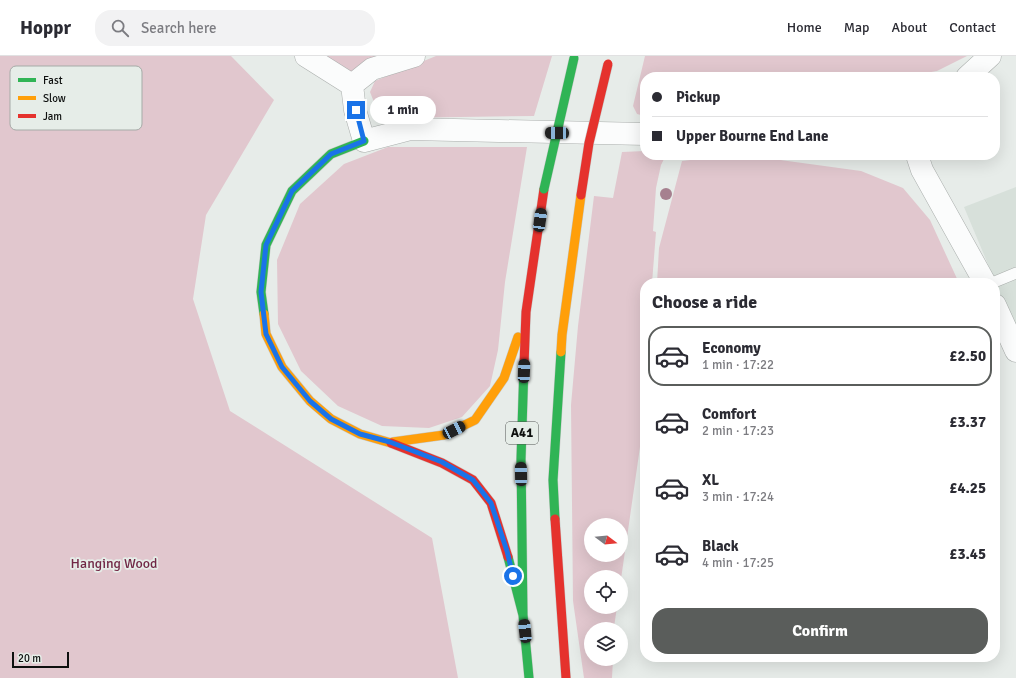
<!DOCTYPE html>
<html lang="en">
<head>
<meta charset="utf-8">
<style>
  :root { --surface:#fff; --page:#f2f2f3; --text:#2b2b33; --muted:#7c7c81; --line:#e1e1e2; --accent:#5a5d5b }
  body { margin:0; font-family:Signika,sans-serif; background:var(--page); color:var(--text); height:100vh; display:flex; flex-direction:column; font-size:15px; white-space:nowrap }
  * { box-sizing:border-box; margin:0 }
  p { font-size:13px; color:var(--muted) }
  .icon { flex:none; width:22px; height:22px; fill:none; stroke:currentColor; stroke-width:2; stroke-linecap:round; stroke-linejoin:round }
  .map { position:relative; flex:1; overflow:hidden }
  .drawer { position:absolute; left:640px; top:222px; width:360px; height:384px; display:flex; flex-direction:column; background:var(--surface); border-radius:16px; box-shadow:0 4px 16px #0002 }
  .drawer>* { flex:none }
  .banner { position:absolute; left:640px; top:16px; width:360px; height:88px; border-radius:16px; box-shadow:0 4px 16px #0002; display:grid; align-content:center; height:88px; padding:0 12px; background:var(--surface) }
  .needle { width:26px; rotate:106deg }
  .tools { position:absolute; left:584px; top:462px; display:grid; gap:8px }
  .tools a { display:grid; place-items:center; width:44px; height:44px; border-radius:50%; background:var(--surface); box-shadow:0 4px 16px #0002; font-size:20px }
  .scale { position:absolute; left:12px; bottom:10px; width:57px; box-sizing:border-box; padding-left:4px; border:2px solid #0e100f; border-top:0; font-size:11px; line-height:14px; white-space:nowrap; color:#0e100f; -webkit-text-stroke:3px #e6ede8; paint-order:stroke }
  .end { position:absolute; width:18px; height:18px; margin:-9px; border:5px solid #1a73e8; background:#fff; box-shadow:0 0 0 2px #fff }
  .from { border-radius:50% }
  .bubble { position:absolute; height:28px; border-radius:14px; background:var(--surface); box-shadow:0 4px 16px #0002; font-size:13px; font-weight:700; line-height:28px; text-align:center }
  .car { position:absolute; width:12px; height:24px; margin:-12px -6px; border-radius:5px; box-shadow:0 0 3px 1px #0007; background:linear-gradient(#222 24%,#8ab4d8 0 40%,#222 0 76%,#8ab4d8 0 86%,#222 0) }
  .banner b { display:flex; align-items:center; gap:14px; height:38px; font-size:15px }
  .banner b+b { border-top:1px solid var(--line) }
  .banner i { width:10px; height:10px; background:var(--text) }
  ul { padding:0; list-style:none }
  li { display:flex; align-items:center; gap:12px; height:60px; margin:0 8px 6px; padding:0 4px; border:2px solid transparent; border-radius:16px }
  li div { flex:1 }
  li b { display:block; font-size:15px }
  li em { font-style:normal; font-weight:700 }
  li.selected { border-color:var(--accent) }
  li>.icon { width:36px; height:36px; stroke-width:1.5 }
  h2 { padding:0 12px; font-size:18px; line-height:48px }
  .button { display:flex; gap:8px; margin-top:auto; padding:8px 12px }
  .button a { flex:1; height:46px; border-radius:16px; background:var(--accent); color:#fff; font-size:16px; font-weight:700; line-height:46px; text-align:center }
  header { display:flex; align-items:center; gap:24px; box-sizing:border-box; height:56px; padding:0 20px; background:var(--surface); border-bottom:1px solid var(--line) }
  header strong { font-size:19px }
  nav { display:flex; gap:22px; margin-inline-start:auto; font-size:14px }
  .search { width:280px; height:36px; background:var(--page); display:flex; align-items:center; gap:10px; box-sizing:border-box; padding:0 14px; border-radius:16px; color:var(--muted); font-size:15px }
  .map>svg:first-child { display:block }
</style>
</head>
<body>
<header>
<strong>Hoppr</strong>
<div class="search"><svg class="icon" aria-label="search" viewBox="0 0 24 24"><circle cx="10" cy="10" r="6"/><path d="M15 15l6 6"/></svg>Search here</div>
<nav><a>Home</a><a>Map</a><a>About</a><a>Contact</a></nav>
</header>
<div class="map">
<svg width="1016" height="622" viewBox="0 0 1016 622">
  <rect width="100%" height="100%" fill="#e7ece9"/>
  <!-- built -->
  <path fill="#d7e0da" d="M1016 131V281L990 213 964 151Z"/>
  <!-- green -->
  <path fill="#e1c7ce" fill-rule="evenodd" d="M0 0H231L274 44 206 159 193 243 230 355 432 482 458 622H0Z
    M305 0H414L352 29Z
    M436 0H552L534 60 392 62 376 51 370 36 375 25Z
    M645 0H967L937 15 902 21H645V60L637 58 633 50Z
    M388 91H527L505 226 498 294 490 330 462 361 429 372 382 370 338 350 301 315 278 268 277 204 300 148 344 108Z
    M645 95V99H666L661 109 656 132 653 175 656 176 652 227H645V322L640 391 621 523V521H591V551H617L614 571 611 573H591V603H613L612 622H584L573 545 571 349 578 270 594 140 613 142 622 96ZM591 469H621V499H591Z
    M730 99H743L861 115 903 132 930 164 959 227H657L659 192 682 105Z"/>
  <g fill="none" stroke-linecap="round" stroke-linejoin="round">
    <defs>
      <path id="lane" d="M992 227 1016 217"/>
      <path id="street" d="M306 0 352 29 355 54 364 85 410 73 645 78
        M967 21 990 0
        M352 29 372 13 414 0
        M917 99 922 114 985 227
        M995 249 1016 295"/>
      <path id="fast" d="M264 258 261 236 266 189 292 135 331 98 364 85
        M524 309 521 403 523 559 529 622
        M555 463 553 424 561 296
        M508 501 523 559"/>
      <path id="slow" d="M264 258 266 278 282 311 310 345 331 363 360 378 391 387
        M561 296 562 279 581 139
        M393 386 444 379 475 364 504 322 518 281"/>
      <path id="jam" d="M524 309 526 256 544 133
        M391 387 442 407 473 424 491 447 508 501
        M555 463 566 622"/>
    </defs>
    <!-- lane casing -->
    <use href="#lane" stroke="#aaaeac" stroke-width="12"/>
    <!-- street casing -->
    <use href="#street" stroke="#aaaeac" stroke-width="23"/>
    <!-- fast casing -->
    <use href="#fast" stroke="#c6c8c7" stroke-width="10"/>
    <!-- slow casing -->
    <use href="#slow" stroke="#c6c8c7" stroke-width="10"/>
    <!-- jam casing -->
    <use href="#jam" stroke="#c6c8c7" stroke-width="10"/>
    <!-- lane -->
    <use href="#lane" stroke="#fbfcfc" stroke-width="11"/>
    <!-- street -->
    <use href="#street" stroke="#fbfcfc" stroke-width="22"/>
    <!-- fast -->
    <use href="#fast" stroke="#30b455" stroke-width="9"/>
    <!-- slow -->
    <use href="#slow" stroke="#ff9f0a" stroke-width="9"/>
    <!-- jam -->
    <use href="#jam" stroke="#e5322d" stroke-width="9"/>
    <defs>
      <path id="fast-bridge" d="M544 133 574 2"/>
      <path id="jam-bridge" d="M581 139 589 87 608 8"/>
    </defs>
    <!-- fast-bridge casing -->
    <use href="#fast-bridge" stroke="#c6c8c7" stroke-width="10" stroke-linecap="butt"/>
    <!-- jam-bridge casing -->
    <use href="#jam-bridge" stroke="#c6c8c7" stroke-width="10" stroke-linecap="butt"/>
    <!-- fast-bridge -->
    <use href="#fast-bridge" stroke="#30b455" stroke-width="9"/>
    <!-- jam-bridge -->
    <use href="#jam-bridge" stroke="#e5322d" stroke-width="9"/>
  </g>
  <!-- trees -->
  <circle fill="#a6808f" cx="666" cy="138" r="6"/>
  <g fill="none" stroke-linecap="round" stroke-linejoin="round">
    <!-- route -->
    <path stroke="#1a73e8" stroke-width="5" d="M356 54 364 85 331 98 292 135 266 189 261 236 266 278 282 311 310 345 331 363 360 378 390 386 442 406 473 424 491 447 507 495 513 520"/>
  </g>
  <g text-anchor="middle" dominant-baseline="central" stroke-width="3.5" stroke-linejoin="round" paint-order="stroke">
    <!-- shield labels -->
    <rect fill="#e6ede8" stroke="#4f5250" stroke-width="1" x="506" y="366" width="32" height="22" rx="3"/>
    <g font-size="13" font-weight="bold" fill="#0e100f">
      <text x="522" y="377">A41</text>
    </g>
    <!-- park labels -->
    <g font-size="14" fill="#712745" stroke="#e6ede8">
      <text x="114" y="507">Hanging Wood</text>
    </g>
  </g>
  <!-- legend -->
  <rect x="10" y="10" width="132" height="64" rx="6" fill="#e6ede8" stroke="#a5aba7" stroke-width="1"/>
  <rect x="18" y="22" width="18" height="4" fill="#30b455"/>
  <rect x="18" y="40" width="18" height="4" fill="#ff9f0a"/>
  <rect x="18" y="58" width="18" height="4" fill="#e5322d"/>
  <g font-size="11" fill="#0e100f">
    <text x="43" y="28">Fast</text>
    <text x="43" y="46">Slow</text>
    <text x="43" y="64">Jam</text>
  </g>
</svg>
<div class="tools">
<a><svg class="needle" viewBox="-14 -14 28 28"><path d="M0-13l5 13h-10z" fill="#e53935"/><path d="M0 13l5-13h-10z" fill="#7c7c81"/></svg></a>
<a><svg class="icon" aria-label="locate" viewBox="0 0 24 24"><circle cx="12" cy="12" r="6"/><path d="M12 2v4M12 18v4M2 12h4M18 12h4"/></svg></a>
<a><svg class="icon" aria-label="layers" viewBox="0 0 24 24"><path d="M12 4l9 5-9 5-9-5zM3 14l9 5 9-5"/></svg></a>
</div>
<div class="scale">20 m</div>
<i class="end from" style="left:513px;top:520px"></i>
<i class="end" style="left:356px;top:54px"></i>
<div class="bubble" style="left:370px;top:40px;width:66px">1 min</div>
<i class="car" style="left:557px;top:77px;rotate:271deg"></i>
<i class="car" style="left:540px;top:164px;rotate:8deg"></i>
<i class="car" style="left:524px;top:315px;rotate:2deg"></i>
<i class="car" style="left:454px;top:374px;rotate:63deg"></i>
<i class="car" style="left:521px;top:418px;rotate:359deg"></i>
<i class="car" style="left:525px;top:575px;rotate:354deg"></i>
<div class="banner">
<b><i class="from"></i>Pickup</b>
<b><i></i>Upper Bourne End Lane</b>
</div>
<section class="drawer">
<h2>Choose a ride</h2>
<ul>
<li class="selected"><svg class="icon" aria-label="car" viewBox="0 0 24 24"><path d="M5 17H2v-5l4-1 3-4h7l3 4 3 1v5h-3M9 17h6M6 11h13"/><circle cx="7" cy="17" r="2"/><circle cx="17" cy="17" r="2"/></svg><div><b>Economy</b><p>1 min · 17:22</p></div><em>£2.50</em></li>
<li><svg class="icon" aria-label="car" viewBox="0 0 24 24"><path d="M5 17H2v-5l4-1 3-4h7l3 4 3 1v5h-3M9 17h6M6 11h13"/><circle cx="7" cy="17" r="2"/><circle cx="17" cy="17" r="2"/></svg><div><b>Comfort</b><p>2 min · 17:23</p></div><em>£3.37</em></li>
<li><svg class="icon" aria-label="car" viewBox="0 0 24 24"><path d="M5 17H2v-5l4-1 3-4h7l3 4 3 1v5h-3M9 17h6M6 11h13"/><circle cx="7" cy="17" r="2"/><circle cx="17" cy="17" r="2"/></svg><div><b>XL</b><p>3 min · 17:24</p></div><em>£4.25</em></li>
<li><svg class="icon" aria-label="car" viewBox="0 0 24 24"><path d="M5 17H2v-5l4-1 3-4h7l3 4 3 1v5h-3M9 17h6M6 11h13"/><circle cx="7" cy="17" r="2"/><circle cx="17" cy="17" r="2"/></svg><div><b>Black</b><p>4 min · 17:25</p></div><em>£3.45</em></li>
</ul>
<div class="button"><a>Confirm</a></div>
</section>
</div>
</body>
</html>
